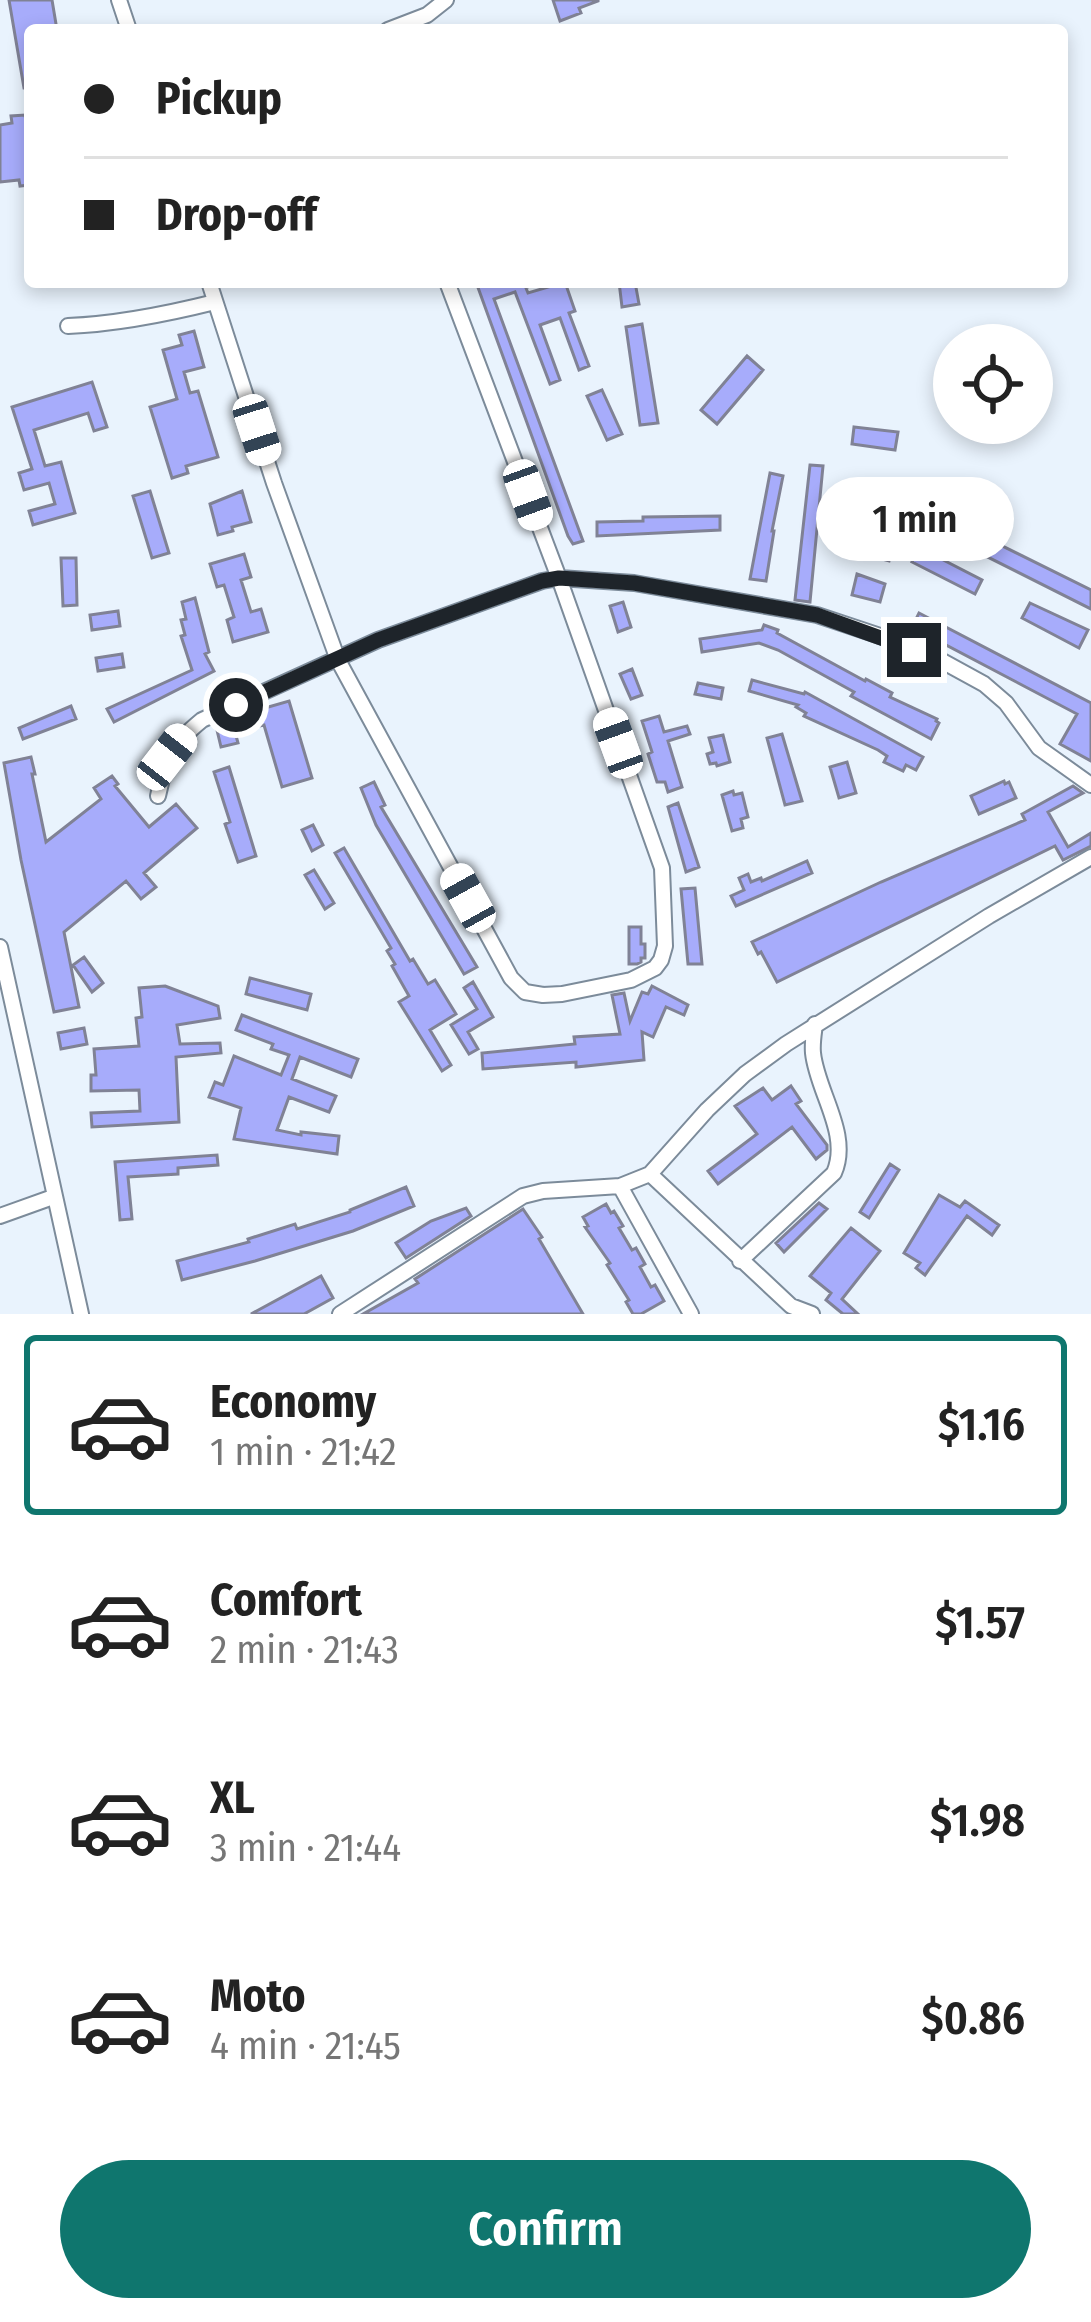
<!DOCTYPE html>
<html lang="en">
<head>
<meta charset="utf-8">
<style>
  :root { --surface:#fff; --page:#f6f6f6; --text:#222; --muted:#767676; --line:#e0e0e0; --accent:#0f766e }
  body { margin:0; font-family:"Fira Sans Condensed",sans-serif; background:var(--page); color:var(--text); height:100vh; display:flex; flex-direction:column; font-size:45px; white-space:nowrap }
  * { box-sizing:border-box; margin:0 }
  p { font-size:39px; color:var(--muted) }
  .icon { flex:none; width:66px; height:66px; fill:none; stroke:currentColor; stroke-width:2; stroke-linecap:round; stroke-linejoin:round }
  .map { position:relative; height:1314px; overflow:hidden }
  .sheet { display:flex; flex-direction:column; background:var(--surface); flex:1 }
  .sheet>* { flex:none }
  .top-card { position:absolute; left:24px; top:24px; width:1044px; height:264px; border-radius:12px; box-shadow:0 6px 18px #0003; display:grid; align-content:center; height:264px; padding:0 60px; background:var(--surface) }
  .buttons { position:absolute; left:933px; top:324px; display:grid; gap:24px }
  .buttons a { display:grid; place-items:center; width:120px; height:120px; border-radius:50%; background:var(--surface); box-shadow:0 6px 18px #0003; font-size:60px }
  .end { position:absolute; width:54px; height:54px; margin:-27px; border:15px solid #1e242a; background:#fff; box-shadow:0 0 0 6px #fff }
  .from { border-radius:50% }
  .bubble { position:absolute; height:84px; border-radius:42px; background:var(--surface); box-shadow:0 6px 18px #0003; font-size:39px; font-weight:600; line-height:84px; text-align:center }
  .car { position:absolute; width:36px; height:72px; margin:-36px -18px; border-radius:15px; box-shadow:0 0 9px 3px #0007; background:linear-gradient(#fff 24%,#345 0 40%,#fff 0 76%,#345 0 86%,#fff 0) }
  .top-card b { display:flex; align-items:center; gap:42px; height:114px; font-size:45px }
  .top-card b+b { border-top:3px solid var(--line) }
  .top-card i { width:30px; height:30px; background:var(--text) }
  ul { padding:21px 0 0; list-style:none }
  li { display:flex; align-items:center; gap:36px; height:180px; margin:0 24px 18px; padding:0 36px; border:6px solid transparent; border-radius:12px }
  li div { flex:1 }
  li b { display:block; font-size:45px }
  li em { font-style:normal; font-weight:600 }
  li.active { border-color:var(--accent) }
  li>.icon { width:108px; height:108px; stroke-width:1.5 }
  .cta { display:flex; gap:24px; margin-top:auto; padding:24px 60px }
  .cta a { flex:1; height:138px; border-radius:72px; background:var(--accent); color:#fff; font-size:48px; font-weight:600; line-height:138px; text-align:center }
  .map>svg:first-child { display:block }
</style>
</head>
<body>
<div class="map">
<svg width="1091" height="1314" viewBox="0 0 1091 1314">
  <rect width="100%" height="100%" fill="#e9f3fd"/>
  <!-- building -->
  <path fill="#a7acfb" stroke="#808295" stroke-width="3" d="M9 0H52L57 30H30V88H24Z
    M553 0H598V1L579 8 581 13 560 21Z
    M25 115 26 122 30 121V185L20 186 19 180 0 182V125L12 123 11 116Z
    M476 282H538L526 288 528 293 565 282 575 311 569 313 589 366 579 370 560 318 540 325 560 380 550 384 515 292 494 299 583 541 573 544 568 536Z
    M619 282H635L639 304 622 307Z
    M642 324 658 423 640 425 626 327Z
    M194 331 204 367 184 372 190 393 198 391 218 457 186 466 188 473 172 478 150 407 177 399 163 350 182 345 179 335Z
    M747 356 763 370 717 424 701 410Z
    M92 382 107 427 94 431 88 413 34 430 45 466 61 462 75 513 33 525 29 511 55 504 49 483 24 490 19 473 32 469 12 407Z
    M602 390 622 434 607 440 587 396Z
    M854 427 898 432 895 450 852 444Z
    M810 465 823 466 810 602 795 600Z
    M770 473 783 476 772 531H774L766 581 750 579Z
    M150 491 169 553 152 558 133 496Z
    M242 491 251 522 232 527 233 531 218 535 210 504Z
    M938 514 1091 590V609L930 528Z
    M720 516V530L597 536V522L643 521V517Z
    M863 540 892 548 889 561 860 553Z
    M920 548 982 580 975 594 912 562Z
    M244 554 251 577 241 580 251 612 261 609 268 632 233 642 227 620 234 617 224 585 217 587 210 564Z
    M61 558H76L77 605 63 606Z
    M857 574 885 584 880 602 852 595Z
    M195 598 209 652 205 654 214 671 114 722 107 709 192 670 181 636 185 635 181 620 186 619 182 602Z
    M623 602 631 627 618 632 610 606Z
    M1030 603 1088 630 1079 648 1022 618Z
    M118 611 120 626 92 630 90 615Z
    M919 613 1091 703V761L1060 744 1077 714 912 627Z
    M764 625 778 630 777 633 865 681 866 679 892 693 890 697 937 719 936 721 939 723 931 739 851 696 854 692 778 650 759 643 702 652 700 639 762 630Z
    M122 654 124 667 98 671 96 658Z
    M632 669 642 695 631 699 620 674Z
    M752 680 804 694 805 692 923 757 916 770 906 765 903 771 884 762 887 756 878 750 804 716 806 713 796 707 798 705 749 691Z
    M698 683 723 688 721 699 695 694Z
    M289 701 312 778 282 787 264 725 255 727 251 712Z
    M71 706 76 719 23 739 19 728Z
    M659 716 664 732 687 726 690 734 668 741 682 787 668 792 665 782H657L648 754 652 752 642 721Z
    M232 721 238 743 221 747 216 726Z
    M782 734 802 801 785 805 767 738Z
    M723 735 730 762 717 766 716 763 710 764 707 754 713 752 709 738Z
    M31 757 35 774H32L46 842 101 799 94 788 112 776 118 784 115 786 149 827 176 804 197 828 144 873 156 887 141 899 126 881 64 932 79 1007 54 1012 21 860 4 763Z
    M847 762 856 793 839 798 830 767Z
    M229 767 256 856 238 862 225 824 230 822 214 772Z
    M1004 781 1005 784 1009 782 1016 798 979 814 971 796Z
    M374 782 385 805 381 807 477 967 464 974 376 825 361 788Z
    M1073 786 1083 793 1048 812 1068 847 1091 833V846L1063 860 1055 846 777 982 761 952 758 954 752 942 881 882 1025 820 1022 814Z
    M733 791 734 795 742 793 748 817 741 819 743 828 732 831 722 795Z
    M678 803 699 867 686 872 668 807Z
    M313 825 323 845 312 851 302 830Z
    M344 848 410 961 413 959 428 984 435 980 456 1014 430 1030 451 1065 442 1071 399 1002 409 996 392 966 395 964 387 951 391 948 335 853Z
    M807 861 812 873 736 906 731 896 744 890 739 878 748 874 751 882 761 878 762 881Z
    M314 870 334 903 325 909 305 875Z
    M695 888 702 964H688L681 889Z
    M629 927H641V944H645V958H641V962L637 964H629Z
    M84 957 103 983 92 992 73 965Z
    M250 978 311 994 307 1010 246 994Z
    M473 982 493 1017 468 1032 478 1049 469 1054 451 1025 477 1009 464 988Z
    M165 986 218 1006 220 1018 177 1025 180 1044 220 1043 221 1053 176 1057 179 1122 92 1127 91 1113 140 1111 139 1090 91 1091V1075H96L94 1049 139 1046 136 1018 142 1017 139 988Z
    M652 986 688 1005 684 1015 666 1007 653 1037 642 1032 644 1060 576 1067V1062L483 1069 482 1053 575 1044 574 1037 620 1034 612 995 624 993 630 1021 642 992 648 994Z
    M242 1015 358 1059 351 1077 300 1057 292 1079 336 1096 329 1112 289 1097 277 1130 301 1135V1132L339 1136 337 1154 234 1139 241 1108 209 1097 215 1082 223 1085 234 1056 281 1075 289 1055 271 1049 273 1044 236 1030Z
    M84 1028 87 1044 61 1049 58 1033Z
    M791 1086 801 1101 796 1104 827 1145V1150L816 1159 792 1127 718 1184 708 1171 757 1134 735 1106 763 1088 772 1100Z
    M217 1155 218 1165 178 1168V1174L128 1177 132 1219 120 1220 115 1162Z
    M890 1164 899 1170 869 1218 860 1212Z
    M406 1187 414 1206 353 1231 255 1261 182 1280 177 1261 249 1242 248 1239 295 1224 297 1229 350 1212V1210Z
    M939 1195 960 1207 965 1201 999 1225 992 1235 967 1216 925 1275 916 1268 920 1263 904 1253Z
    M819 1203 827 1209 784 1252 776 1243Z
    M606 1204 611 1213 614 1211 623 1226 619 1228 632 1250 636 1248 645 1264 640 1267 651 1287 655 1285 664 1301 641 1314H633L626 1302 629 1300 607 1265 610 1263 585 1227 588 1226 583 1217Z
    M466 1208 471 1216 406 1258 396 1243 431 1221Z
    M523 1209 542 1237 539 1239 583 1314H363L418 1283 415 1279Z
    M851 1228 880 1251 842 1299 858 1314H843L826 1300 831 1293 810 1276Z
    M321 1276 333 1298 304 1314H251Z"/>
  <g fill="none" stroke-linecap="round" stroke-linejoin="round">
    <defs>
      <path id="minor" d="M119 0 129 30
        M388 30 427 15 446 0
        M209 282 274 483 338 660 511 978 525 992 543 995 562 994 631 980 655 968 661 960 665 946 662 868 559 578 447 282
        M68 326C118 324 167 314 215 302
        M158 796C167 757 169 747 202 720L378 640 542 581 559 578 634 583 817 615 886 638 942 661 984 684 1006 703 1039 748 1091 785
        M0 947 81 1314
        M650 1174 707 1110 745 1074 786 1044 989 916 1091 857
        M620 1186 691 1314
        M0 1216 53 1197
        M740 1261 834 1173C851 1134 817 1092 813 1053 812 1043 814 1033 815 1024
        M340 1314 523 1196 543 1191 620 1186 650 1174 791 1306 812 1314"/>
    </defs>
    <!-- minor casing -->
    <use href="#minor" stroke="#7c8b9a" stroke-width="18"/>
    <!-- minor -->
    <use href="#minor" stroke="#fff" stroke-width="14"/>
  </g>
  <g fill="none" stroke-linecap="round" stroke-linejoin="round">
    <!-- route -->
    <path stroke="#1e242a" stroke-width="15" d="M236 705 378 640 542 581 559 578 634 583 817 615 914 650"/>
  </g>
</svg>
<div class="buttons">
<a><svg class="icon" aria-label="locate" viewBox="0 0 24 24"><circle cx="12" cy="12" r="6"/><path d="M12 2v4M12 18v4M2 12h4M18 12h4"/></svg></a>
</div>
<i class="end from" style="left:236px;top:705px"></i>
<i class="end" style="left:914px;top:650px"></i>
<div class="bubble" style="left:816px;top:477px;width:198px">1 min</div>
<i class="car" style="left:257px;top:430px;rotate:162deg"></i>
<i class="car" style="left:528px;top:495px;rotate:160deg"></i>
<i class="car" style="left:618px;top:743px;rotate:340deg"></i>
<i class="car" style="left:167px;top:757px;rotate:38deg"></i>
<i class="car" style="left:468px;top:898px;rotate:331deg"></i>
<div class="top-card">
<b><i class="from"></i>Pickup</b>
<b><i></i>Drop-off</b>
</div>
</div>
<section class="sheet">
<ul>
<li class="active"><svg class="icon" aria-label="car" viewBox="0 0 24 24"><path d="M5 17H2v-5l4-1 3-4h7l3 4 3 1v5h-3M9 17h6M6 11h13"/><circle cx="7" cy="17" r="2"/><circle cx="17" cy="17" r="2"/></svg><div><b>Economy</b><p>1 min · 21:42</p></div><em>$1.16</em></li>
<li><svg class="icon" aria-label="car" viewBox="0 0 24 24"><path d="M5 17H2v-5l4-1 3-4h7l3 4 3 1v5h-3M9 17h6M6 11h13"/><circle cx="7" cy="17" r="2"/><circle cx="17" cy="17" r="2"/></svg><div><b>Comfort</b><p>2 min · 21:43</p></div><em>$1.57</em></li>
<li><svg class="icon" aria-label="car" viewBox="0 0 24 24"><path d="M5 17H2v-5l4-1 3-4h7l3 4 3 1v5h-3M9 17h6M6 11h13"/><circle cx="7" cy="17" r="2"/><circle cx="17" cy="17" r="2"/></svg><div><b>XL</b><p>3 min · 21:44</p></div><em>$1.98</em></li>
<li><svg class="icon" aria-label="car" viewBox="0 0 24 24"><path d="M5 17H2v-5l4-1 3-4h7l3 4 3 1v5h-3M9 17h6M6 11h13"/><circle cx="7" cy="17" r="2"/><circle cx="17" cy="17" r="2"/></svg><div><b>Moto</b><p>4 min · 21:45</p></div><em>$0.86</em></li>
</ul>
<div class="cta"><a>Confirm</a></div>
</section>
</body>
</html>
